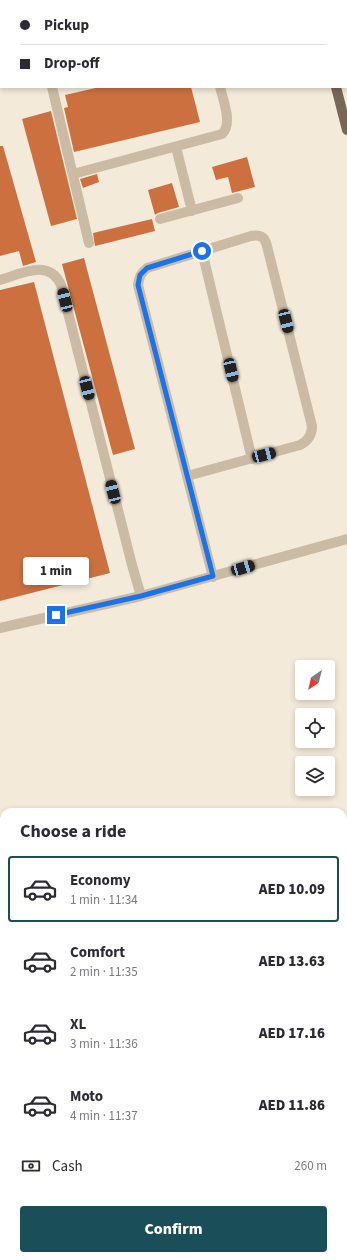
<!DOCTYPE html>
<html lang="en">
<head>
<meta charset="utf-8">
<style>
  :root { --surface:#fff; --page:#f7f7f7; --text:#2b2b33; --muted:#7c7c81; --line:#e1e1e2; --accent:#1a4f5a }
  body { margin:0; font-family:"Source Sans 3",sans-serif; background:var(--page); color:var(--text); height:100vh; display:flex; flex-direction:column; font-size:15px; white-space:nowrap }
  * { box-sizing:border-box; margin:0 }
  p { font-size:13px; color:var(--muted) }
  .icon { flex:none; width:22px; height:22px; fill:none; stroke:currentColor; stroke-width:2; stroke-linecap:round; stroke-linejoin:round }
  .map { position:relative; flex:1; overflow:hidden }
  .drawer { position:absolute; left:0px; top:808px; width:347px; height:452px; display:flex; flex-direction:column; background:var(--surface); border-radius:12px 12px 0 0; box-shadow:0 2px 6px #0003 }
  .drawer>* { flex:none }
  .hud { position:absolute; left:0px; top:0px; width:347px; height:88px; box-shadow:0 2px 6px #0003; display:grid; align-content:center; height:88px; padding:0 20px; background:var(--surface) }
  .needle { width:26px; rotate:215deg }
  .buttons { position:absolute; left:295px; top:660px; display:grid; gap:8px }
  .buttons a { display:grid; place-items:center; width:40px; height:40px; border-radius:4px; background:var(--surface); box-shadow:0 2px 6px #0003; font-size:20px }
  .end { position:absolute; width:18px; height:18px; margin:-9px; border:5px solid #1a73e8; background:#fff; box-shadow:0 0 0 2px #fff }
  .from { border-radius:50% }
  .bubble { position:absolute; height:28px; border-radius:4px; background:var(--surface); box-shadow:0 2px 6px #0003; font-size:13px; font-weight:800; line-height:28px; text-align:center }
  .car { position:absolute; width:12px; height:24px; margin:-12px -6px; border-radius:5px; box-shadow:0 0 3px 1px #0007; background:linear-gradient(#222 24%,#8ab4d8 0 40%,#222 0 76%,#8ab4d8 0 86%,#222 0) }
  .hud b { display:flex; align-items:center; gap:14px; height:38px; font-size:15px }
  .hud b+b { border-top:1px solid var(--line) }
  .hud i { width:10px; height:10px; background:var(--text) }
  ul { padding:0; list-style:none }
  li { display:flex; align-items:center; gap:12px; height:66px; margin:0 8px 6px; padding:0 12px; border:2px solid transparent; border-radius:4px }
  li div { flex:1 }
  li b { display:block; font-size:15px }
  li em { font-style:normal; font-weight:800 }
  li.active { border-color:var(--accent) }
  li>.icon { width:36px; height:36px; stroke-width:1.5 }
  h2 { padding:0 20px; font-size:18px; line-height:48px }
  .pay { display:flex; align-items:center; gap:10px; height:44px; padding:0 20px; font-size:15px }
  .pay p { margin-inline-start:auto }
  .action { display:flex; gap:8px; margin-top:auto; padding:8px 20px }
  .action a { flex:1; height:46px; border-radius:4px; background:var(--accent); color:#fff; font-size:16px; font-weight:800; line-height:46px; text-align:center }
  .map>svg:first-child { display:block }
</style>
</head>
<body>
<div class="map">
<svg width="347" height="1260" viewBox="0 0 347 1260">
  <rect width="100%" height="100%" fill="#f3eada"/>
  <!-- building -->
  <path fill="#cc703f" d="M100 87H191L200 122 74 152 64 108 68 107 65 95Z
    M51 111 77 219 51 226 22 119Z
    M0 146H3L36 262 23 266 19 251 0 256Z
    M247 157 255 187 232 193 228 177 216 180 212 167Z
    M97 174 99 182 83 188 80 179Z
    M172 183 179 207 158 213 155 215 148 190Z
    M152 219 155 231 95 246 93 233Z
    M84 258 135 449 113 455 62 264Z
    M34 282 110 573 0 601V290Z"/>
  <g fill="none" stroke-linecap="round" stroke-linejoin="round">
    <!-- minor -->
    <path stroke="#cbbba5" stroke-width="10" d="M229 0 230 1
      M0 73H1
      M52 87 89 243
      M176 147 192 211
      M73 174 222 134C233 124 223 100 220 87
      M160 219 238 198
      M202 251 252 459
      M0 280C21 274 49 258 61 285L132 565 141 596
      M187 476 300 445C308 441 312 435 312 426L267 246C265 237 260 234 251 236L147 268C141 273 139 277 138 285L213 577
      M0 628 141 596 347 539
      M0 1111 4 1124
      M0 1163 4 1161
      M343 1226 347 1225
      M0 1230 4 1229
      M49 1256 51 1260
      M178 1256 180 1260
      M290 1256 292 1260"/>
    <!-- major -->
    <path stroke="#7a6657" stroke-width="10" d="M313 0V1
      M336 87 347 130"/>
    <!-- highway -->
    <path stroke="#58493d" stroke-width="12" d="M342 0V1
      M346 15 347 18"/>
  </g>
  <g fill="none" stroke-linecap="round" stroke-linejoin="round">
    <!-- route -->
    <path stroke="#1a73e8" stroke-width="5" d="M56 615 141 596 213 576 138 285 140 275 147 268 202 251"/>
  </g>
</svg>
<div class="buttons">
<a><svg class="needle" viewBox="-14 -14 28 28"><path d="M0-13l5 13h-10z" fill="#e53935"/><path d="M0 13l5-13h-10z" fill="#7c7c81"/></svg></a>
<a><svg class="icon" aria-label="locate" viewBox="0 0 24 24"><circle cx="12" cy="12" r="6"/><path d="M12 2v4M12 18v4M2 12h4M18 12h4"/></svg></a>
<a><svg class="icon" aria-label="layers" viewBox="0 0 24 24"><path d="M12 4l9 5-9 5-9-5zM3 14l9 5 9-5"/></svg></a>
</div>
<i class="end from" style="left:202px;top:251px"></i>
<i class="end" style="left:56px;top:615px"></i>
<div class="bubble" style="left:23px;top:557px;width:66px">1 min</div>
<i class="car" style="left:65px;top:300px;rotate:346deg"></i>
<i class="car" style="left:286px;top:321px;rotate:166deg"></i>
<i class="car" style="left:231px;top:370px;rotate:167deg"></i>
<i class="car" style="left:87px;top:388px;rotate:166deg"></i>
<i class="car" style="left:264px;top:455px;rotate:75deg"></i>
<i class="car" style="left:113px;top:492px;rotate:346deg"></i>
<i class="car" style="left:243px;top:568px;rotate:74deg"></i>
<div class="hud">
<b><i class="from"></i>Pickup</b>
<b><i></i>Drop-off</b>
</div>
<section class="drawer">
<h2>Choose a ride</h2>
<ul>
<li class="active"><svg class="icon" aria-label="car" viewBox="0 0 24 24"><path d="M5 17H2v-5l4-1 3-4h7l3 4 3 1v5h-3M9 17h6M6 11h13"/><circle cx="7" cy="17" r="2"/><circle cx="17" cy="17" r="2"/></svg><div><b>Economy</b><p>1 min · 11:34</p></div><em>AED 10.09</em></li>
<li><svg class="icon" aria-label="car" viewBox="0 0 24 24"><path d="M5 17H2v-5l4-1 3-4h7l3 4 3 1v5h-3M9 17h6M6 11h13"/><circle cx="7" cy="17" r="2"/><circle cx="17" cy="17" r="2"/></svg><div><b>Comfort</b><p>2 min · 11:35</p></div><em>AED 13.63</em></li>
<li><svg class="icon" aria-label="car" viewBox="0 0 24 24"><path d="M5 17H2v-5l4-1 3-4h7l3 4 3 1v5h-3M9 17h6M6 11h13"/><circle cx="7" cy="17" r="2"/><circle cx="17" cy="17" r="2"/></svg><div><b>XL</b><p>3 min · 11:36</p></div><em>AED 17.16</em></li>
<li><svg class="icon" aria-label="car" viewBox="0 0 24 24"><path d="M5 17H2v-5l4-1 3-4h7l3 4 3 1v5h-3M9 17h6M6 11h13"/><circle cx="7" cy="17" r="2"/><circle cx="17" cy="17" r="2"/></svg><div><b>Moto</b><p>4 min · 11:37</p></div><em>AED 11.86</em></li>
</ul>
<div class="pay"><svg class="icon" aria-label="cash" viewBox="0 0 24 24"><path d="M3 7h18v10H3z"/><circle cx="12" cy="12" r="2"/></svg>Cash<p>260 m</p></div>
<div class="action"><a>Confirm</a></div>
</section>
</div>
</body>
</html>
